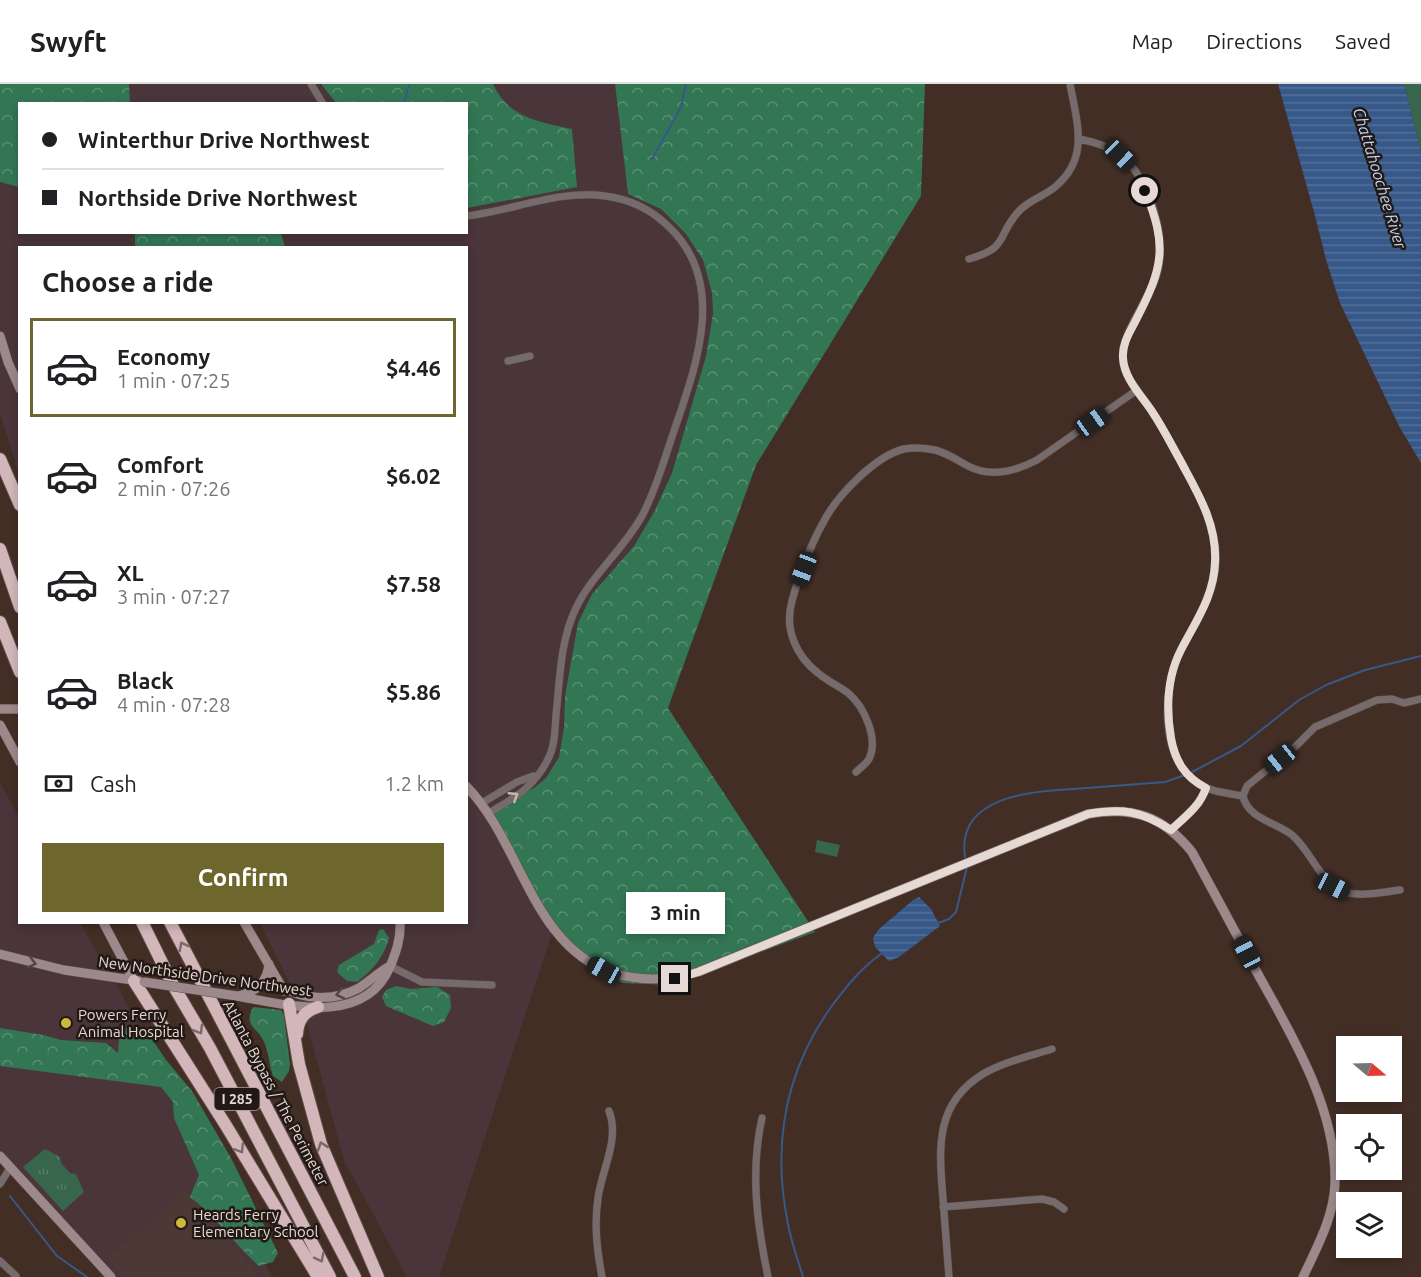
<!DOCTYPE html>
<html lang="en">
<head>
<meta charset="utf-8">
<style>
  :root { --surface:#fff; --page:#f2f2f2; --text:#202124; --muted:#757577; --line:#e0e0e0; --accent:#6d662d }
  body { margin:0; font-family:Ubuntu,sans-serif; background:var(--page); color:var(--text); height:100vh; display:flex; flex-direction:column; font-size:22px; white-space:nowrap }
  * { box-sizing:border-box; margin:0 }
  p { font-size:20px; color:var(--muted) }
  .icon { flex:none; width:33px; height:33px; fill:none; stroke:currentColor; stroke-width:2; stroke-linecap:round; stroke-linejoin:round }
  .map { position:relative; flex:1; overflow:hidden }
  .drawer { position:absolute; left:18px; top:162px; width:450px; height:678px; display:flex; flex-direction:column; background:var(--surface); border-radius:0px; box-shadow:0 3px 9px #0003 }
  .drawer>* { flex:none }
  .top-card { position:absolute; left:18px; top:18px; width:450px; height:132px; border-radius:0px; box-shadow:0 3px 9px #0003; display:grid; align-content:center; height:132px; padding:0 24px; background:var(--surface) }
  .needle { width:39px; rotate:109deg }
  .controls { position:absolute; left:1336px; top:952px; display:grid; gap:12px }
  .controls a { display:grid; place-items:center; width:66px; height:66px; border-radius:0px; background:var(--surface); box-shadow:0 3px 9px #0003; font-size:30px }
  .end { position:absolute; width:27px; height:27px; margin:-14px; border:8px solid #e6d9d3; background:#111; box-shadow:0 0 0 3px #111 }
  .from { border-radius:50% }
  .bubble { position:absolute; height:42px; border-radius:0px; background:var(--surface); box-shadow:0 3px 9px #0003; font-size:20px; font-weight:700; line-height:42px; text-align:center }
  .car { position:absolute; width:18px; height:36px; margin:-18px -9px; border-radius:8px; box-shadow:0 0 4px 2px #0007; background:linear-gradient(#222 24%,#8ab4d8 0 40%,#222 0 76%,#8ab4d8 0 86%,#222 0) }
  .top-card b { display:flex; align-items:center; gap:21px; height:57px; font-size:22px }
  .top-card b+b { border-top:2px solid var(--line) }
  .top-card i { width:15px; height:15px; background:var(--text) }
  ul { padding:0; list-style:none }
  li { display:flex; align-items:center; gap:18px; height:99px; margin:0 12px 9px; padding:0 12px; border:3px solid transparent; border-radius:0px }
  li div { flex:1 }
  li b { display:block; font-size:22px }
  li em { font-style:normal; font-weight:700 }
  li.selected { border-color:var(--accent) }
  li>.icon { width:54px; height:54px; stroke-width:1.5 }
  h2 { padding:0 24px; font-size:27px; line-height:72px }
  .pay { display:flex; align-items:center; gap:15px; height:66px; padding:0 24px; font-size:22px }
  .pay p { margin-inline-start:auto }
  .action { display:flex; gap:12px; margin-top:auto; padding:12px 24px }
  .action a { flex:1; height:69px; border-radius:0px; background:var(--accent); color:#fff; font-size:24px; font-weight:700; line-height:69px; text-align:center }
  header { display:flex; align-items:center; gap:36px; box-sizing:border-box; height:84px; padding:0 30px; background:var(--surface); border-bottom:2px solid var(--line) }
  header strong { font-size:28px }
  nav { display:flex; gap:33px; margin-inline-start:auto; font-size:21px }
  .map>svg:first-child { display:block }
</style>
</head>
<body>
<header>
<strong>Swyft</strong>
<nav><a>Map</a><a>Directions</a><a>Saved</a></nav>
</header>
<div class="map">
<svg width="1421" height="1193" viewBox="0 0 1421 1193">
  <defs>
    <pattern id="grass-tufts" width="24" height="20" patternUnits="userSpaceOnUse" patternTransform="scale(1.5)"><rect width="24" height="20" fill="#37664c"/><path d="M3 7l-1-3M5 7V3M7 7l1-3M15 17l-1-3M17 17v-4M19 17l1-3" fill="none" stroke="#547b65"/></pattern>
    <pattern id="forest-crowns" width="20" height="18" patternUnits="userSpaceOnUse" patternTransform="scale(1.5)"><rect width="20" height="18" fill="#337654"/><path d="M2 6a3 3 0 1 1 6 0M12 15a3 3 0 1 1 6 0" fill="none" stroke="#5a8f74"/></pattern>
    <pattern id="water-rules" width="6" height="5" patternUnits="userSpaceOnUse" patternTransform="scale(1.5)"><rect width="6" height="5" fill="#375989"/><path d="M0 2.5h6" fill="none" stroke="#547099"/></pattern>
  </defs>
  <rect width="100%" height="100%" fill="#422e25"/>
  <!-- commercial -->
  <path fill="#49353a" d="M129 0H321L336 19H130Z
    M493 0H615L628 110 661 125 686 150 703 176 712 209 713 229 706 272 672 389 654 428 634 462 592 510 565 612 564 643 559 673 546 694 534 704 553 846 439 1193H407L344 1076 303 926 260 839 466 838V164L285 163 281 149 466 148 467 124 576 103 572 45 533 36 516 29 498 11Z
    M0 98 19 103 20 148 135 149V163L20 164 19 390 0 330Z
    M0 699 19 733 20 838 80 839 120 907 198 1060 273 1193H99L105 1188 0 1068Z"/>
  <!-- education -->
  <path fill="#4c3834" d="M186 1104 249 1180 258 1193H125L107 1175Z"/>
  <!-- grass -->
  <path fill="url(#grass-tufts)" d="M45 1065 60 1073 61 1079 70 1089 76 1090 84 1108 63 1127 23 1083Z"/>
  <!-- forest -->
  <path fill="url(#forest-crowns)" d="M0 0H129L130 19 20 20 19 103 0 98Z
    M321 0H493C509 34 538 37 572 45L577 103 467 124 466 20 336 19Z
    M615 0H925L921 112 756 381 668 624 815 848 671 901 623 899 585 881 553 846 492 728 534 704 546 694 559 673 564 643 565 612 578 539 592 510 634 462 654 428 672 389 706 272 713 229 712 209 703 176 686 150 661 125 628 110Z
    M135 149H281L285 163H135Z
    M383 845 389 854C384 873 373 886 357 898L347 897 337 888 339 881 374 860 379 846Z
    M396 902 411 905 437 903 450 911 451 924 444 938 433 942 386 922 382 913 386 906Z
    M253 923 281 926 284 931 290 981 289 987 282 998 273 992C269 981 269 968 264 958 258 943 243 943 253 923Z
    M127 943 146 946 166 976 192 1007 231 1074 278 1169 273 1178 259 1182C234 1160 216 1132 190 1113L199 1091 174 1034 173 1018 161 1003 0 982V944L43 951 61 956 106 959 118 969 119 955Z"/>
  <!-- park -->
  <path fill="#37664c" d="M1404 0H1421V67Z
    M817 756 840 761 837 773 815 768Z"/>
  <!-- water -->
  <path fill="url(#water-rules)" d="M1278 0H1404L1421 67V379L1399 342 1340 219 1327 179 1314 128Z
    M919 813 931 825 940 842 899 873 889 877 875 863 873 854 878 846 913 816Z"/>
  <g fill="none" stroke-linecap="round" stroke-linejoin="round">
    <!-- stream -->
    <path stroke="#375989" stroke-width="2" d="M404 20 409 0
      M652 75 681 23 686 0
      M1192 688 1241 662 1299 616 1326 601 1365 586 1421 572
      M965 773C955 707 1044 707 1087 704 1113 702 1139 700 1165 698L1185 691
      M938 839 949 835 956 828 967 783
      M10 1112 57 1172 87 1193
      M803 1193C798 1176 791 1158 788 1140 772 1062 785 988 831 923 846 903 861 884 881 870"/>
    <defs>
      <path id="street" d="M311 0 323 20
        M1079 55C1094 58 1109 62 1121 72 1151 96 1168 156 1156 193 1148 217 1120 251 1123 276 1125 295 1142 311 1152 327 1162 342 1170 358 1179 374 1196 406 1216 437 1216 475 1215 513 1196 535 1180 567 1163 603 1159 672 1196 698 1209 708 1227 709 1243 712
        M466 132C511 127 561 105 605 112 629 115 652 126 669 143 728 199 696 282 674 347 664 376 656 406 642 432 623 466 591 492 576 524 560 557 560 595 556 631 555 645 555 662 548 675 543 686 532 699 523 707 513 715 500 722 489 729
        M969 175C1011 163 995 152 1020 126 1030 116 1044 112 1055 103 1090 74 1077 39 1070 0
        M508 277 530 272
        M856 688C860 684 866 680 869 675 879 655 864 622 848 609 839 602 827 597 818 589 796 572 784 545 792 517 798 493 812 458 824 437 837 412 875 372 904 365 914 363 925 364 935 366 947 369 957 376 968 382 991 394 1016 387 1037 376L1137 306
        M1243 712 1247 702 1296 662 1315 643 1377 616 1392 615 1404 619 1421 615
        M1243 712C1247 734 1277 739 1292 751 1312 768 1319 798 1345 808 1361 813 1383 808 1400 806
        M482 719 517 698 533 692
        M1171 746 1199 719 1206 704
        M390 882 422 898 492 901
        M762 1034C750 1088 757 1139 768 1193
        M0 1100 10 1084
        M943 1123 1042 1115 1054 1118 1064 1125
        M0 1177 16 1192
        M602 1193C597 1166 594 1141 598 1114 602 1085 620 1055 609 1027
        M949 1193C947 1167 945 1141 943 1115 939 1065 934 1020 983 990 1003 978 1030 972 1052 965"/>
      <path id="secondary" d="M0 252 8 278 20 305
        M0 625H20
        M0 641 20 678
        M466 702C521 757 532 863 613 889 643 898 669 896 698 888L1088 730C1133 722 1163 732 1192 768 1214 809 1237 851 1259 892 1293 953 1337 1027 1335 1099 1334 1133 1317 1163 1303 1193
        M103 838 134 897
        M244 838 284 907
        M0 870 64 886 139 897
        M281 902C304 917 335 917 359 904 370 897 379 888 390 882
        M237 912C287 921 364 943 390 883 396 868 401 855 400 838
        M239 912C257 907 267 899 269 880
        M0 1072 111 1193"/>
      <path id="highway" d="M0 375 20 421
        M0 465 20 523
        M0 538 20 588
        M142 838 173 901 210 964 330 1193
        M170 838 355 1193
        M134 897 225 1040 318 1193
        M289 920 299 980 321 1060 378 1193
        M297 950C298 936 304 927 318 923"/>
    </defs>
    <!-- street casing -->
    <use href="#street" stroke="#604d44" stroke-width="8"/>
    <!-- secondary casing -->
    <use href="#secondary" stroke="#604d44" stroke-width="10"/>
    <!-- highway casing -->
    <use href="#highway" stroke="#604d44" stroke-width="14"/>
    <!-- street -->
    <use href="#street" stroke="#766b6c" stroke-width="7"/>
    <!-- secondary -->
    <use href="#secondary" stroke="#9c898c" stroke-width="9"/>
    <!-- highway -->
    <use href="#highway" stroke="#d2b6ba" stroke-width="12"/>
    <defs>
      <path id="secondary-bridge" d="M144 898 237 912"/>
    </defs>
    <!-- secondary-bridge casing -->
    <use href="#secondary-bridge" stroke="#604d44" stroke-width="10" stroke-linecap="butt"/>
    <!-- secondary-bridge -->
    <use href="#secondary-bridge" stroke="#9c898c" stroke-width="9"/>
  </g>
  <!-- one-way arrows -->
  <defs><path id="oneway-chevron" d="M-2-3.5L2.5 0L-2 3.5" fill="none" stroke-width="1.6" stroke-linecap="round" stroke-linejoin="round" transform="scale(1.5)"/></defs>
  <use stroke="#c4b8b4" href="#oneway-chevron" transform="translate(514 712) rotate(-33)"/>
  <g stroke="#7a6868">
    <use href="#oneway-chevron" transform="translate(183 862) rotate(-117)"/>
    <use href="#oneway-chevron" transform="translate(199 946) rotate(60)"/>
    <use href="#oneway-chevron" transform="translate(322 1062) rotate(-109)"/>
    <use href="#oneway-chevron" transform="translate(240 1065) rotate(58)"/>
    <use href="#oneway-chevron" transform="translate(320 1174) rotate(63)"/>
  </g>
  <g stroke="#534645">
    <use href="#oneway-chevron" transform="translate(32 879) rotate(15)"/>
    <use href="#oneway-chevron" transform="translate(340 910) rotate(166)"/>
  </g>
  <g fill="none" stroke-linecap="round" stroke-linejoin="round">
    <!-- route -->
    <path stroke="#e6d9d3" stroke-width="8" d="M675 895 698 888 1088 730C1122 724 1142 727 1171 746 1185 733 1200 722 1206 704 1185 693 1175 677 1171 654 1166 624 1167 593 1181 566 1196 537 1214 512 1215 478 1217 439 1197 408 1180 376 1171 360 1163 344 1153 329 1142 312 1124 295 1123 274 1122 259 1130 248 1136 236 1163 184 1168 162 1145 107"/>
  </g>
  <!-- markers -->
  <g fill="#cbba39" stroke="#221915" stroke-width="2">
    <circle cx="66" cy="939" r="6"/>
    <circle cx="181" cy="1139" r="6"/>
  </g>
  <g text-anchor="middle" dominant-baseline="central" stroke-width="5" stroke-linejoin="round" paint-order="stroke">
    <!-- shield labels -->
    <rect fill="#221915" stroke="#ab9f9a" stroke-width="1.5" x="214.5" y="1004" width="45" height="22" rx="4.5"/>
    <g font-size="14" font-weight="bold" fill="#e6d9d3">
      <text x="237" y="1015">I 285</text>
    </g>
    <!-- street labels -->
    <g font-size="15" fill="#e6d9d3" stroke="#221915">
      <text transform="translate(205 892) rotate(8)">New Northside Drive Northwest</text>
      <text transform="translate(276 1009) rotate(62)">Atlanta Bypass / The Perimeter</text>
    </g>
    <!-- poi labels -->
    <g font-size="15" fill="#e6d9d3" stroke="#221915" text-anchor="start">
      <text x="78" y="930">Powers Ferry<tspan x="78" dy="17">Animal Hospital</tspan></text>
      <text x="193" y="1130">Heards Ferry<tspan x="193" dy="17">Elementary School</tspan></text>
    </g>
    <!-- water labels -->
    <g font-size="16" font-style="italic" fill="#bfd4f2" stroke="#221915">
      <text transform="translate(1380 94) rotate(73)">Chattahoochee River</text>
    </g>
  </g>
</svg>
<div class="controls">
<a><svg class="needle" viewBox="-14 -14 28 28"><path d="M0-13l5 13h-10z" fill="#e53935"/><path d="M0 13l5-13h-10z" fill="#757577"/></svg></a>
<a><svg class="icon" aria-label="locate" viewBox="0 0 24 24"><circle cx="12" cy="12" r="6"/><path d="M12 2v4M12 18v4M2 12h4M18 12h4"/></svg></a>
<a><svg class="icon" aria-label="layers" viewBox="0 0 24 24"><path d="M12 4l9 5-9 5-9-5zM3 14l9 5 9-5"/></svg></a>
</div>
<i class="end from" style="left:1145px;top:107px"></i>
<i class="end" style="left:675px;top:895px"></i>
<div class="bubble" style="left:626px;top:808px;width:99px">3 min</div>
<i class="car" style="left:1120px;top:71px;rotate:134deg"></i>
<i class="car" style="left:1092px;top:338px;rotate:55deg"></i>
<i class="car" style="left:804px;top:485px;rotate:201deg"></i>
<i class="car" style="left:1280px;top:675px;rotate:231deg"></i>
<i class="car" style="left:1333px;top:802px;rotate:117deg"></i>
<i class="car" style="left:1247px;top:869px;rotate:332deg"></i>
<i class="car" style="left:604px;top:886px;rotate:299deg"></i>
<div class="top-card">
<b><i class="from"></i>Winterthur Drive Northwest</b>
<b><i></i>Northside Drive Northwest</b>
</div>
<section class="drawer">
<h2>Choose a ride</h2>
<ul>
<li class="selected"><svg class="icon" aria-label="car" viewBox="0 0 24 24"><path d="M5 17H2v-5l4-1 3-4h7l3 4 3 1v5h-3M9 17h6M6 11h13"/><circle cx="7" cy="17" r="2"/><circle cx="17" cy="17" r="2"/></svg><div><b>Economy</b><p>1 min · 07:25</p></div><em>$4.46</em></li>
<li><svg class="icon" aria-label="car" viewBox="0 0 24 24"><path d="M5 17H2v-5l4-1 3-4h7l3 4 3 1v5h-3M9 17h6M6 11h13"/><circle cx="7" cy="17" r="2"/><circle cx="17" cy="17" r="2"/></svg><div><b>Comfort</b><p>2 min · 07:26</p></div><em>$6.02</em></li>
<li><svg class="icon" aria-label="car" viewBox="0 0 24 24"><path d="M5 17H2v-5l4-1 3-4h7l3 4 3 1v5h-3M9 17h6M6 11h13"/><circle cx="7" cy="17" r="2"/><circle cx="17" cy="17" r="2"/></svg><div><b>XL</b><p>3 min · 07:27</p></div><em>$7.58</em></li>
<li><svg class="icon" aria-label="car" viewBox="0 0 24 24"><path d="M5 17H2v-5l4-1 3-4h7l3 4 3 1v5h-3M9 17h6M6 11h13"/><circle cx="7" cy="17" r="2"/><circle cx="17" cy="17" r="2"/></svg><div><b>Black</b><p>4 min · 07:28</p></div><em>$5.86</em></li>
</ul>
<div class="pay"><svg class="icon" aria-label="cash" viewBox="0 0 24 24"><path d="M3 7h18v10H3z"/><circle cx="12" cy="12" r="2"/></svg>Cash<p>1.2 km</p></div>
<div class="action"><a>Confirm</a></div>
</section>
</div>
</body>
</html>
